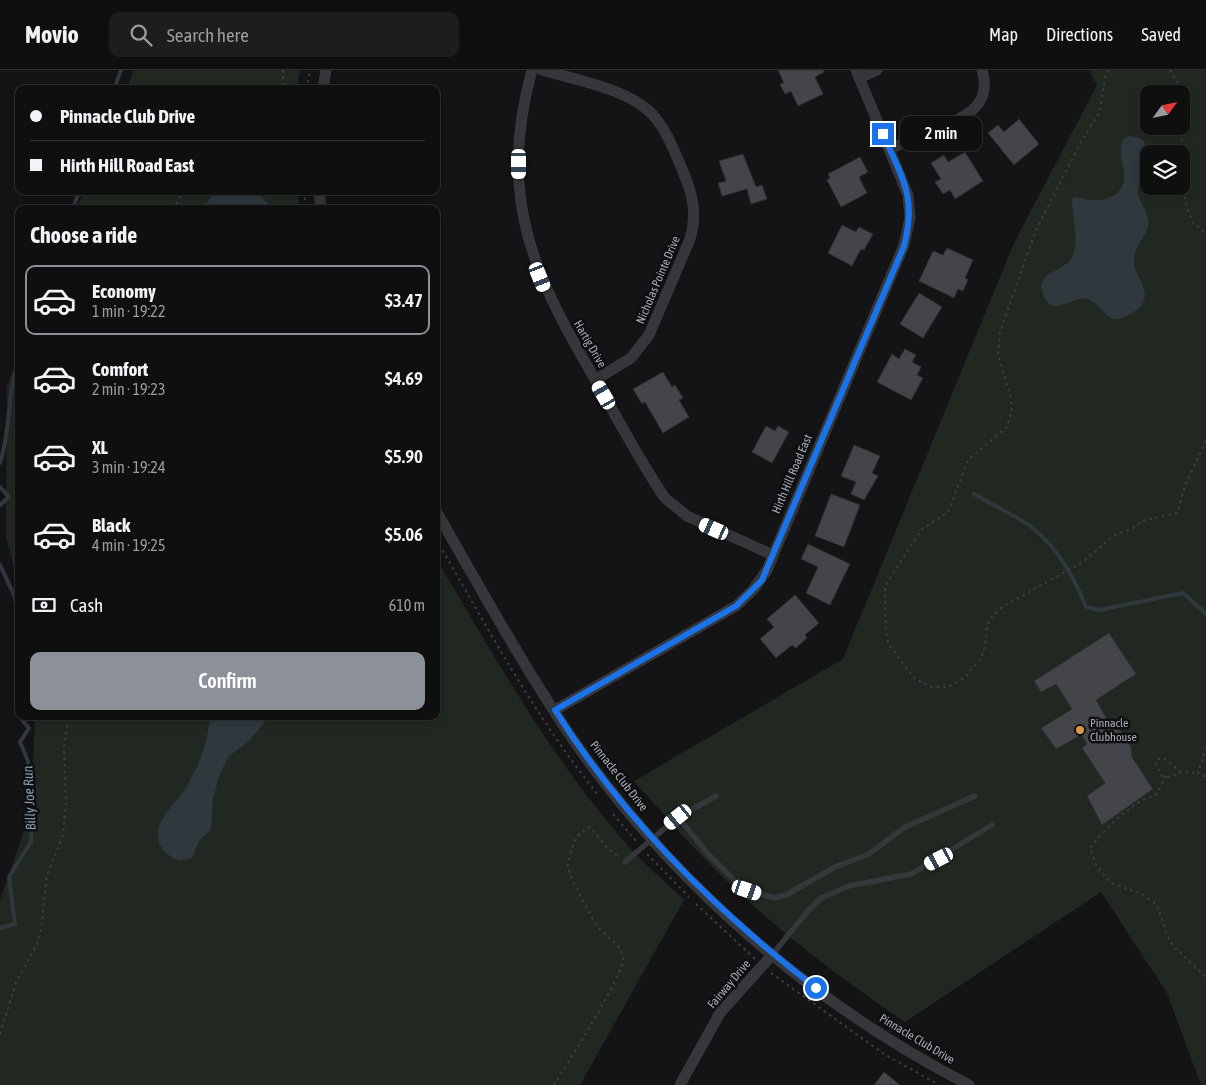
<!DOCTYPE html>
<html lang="en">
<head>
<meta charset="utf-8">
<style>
  :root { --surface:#0f0f10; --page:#1d1d1e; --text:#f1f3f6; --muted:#9b9c9f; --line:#2f2f30; --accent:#8c9099 }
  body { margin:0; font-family:"Asap Condensed",sans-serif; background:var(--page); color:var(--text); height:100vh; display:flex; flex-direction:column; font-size:19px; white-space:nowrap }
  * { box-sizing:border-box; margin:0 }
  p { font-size:16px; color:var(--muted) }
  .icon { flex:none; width:28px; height:28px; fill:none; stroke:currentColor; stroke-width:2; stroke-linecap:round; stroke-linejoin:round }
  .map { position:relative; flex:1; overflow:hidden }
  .panel { position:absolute; left:15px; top:135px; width:425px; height:515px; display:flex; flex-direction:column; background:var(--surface); border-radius:10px; box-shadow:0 2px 8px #0003,0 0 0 1px var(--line) }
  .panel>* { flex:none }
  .guide { position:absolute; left:15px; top:15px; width:425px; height:110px; border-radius:10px; box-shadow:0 2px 8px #0003,0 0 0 1px var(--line); display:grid; align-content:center; height:110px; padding:0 15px; background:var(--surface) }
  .needle { width:32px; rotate:57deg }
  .fabs { position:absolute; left:1140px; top:15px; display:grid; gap:10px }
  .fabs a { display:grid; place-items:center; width:50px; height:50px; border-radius:10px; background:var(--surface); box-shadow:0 2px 8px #0003,0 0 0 1px var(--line); font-size:25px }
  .end { position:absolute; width:22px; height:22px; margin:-11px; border:6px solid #1a73e8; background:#fff; box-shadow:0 0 0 2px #fff }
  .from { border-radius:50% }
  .bubble { position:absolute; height:35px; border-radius:10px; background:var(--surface); box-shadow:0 2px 8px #0003,0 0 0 1px var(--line); font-size:16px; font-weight:600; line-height:35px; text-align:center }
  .car { position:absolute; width:15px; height:30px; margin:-15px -8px; border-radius:6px; box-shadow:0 0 4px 1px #0007; background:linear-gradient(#fff 24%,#345 0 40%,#fff 0 76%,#345 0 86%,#fff 0) }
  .guide b { display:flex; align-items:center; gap:18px; height:48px; font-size:19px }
  .guide b+b { border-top:1px solid var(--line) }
  .guide i { width:12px; height:12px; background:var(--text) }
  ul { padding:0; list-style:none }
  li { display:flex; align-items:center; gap:15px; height:70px; margin:0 10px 8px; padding:0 5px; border:2px solid transparent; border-radius:10px }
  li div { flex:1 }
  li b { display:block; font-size:19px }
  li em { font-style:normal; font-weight:600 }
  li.selected { border-color:var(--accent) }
  li>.icon { width:45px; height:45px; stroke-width:1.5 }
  h2 { padding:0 15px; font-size:22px; line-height:60px }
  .pay { display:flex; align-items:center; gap:12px; height:55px; padding:0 15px; font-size:19px }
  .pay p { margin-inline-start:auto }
  .button { display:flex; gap:10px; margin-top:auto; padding:10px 15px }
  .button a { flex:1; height:58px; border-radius:10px; background:var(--accent); color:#fff; font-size:20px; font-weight:600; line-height:58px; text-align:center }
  header { display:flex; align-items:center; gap:30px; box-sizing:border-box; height:70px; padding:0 25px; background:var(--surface); border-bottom:1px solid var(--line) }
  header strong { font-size:24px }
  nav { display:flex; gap:28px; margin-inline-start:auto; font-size:18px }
  .search { width:350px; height:45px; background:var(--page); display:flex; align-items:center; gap:12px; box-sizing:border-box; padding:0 18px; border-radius:10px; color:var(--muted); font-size:19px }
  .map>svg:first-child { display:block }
</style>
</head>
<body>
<header>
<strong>Movio</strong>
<div class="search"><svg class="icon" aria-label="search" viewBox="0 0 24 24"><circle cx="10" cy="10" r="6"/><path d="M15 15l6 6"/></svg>Search here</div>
<nav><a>Map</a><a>Directions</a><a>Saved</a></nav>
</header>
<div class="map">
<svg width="1206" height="1015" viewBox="0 0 1206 1015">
  <rect width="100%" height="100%" fill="#141416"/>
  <!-- green -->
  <path fill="#212821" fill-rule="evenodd" d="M134 0H300L297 19H126Z
    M1089 0H1206V1015H1201L1167 923 1101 822 905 952C846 912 788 869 736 820 700 786 667 748 634 711L843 589 1014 173 1097 15ZM1149 24H1181V56H1149ZM1149 84H1181V116H1149Z
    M84 121H298L299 139H76Z
    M19 286V517L6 467 7 316Z
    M436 488C495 588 552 690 629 777 646 796 666 812 684 830L580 1015H0V830L31 741 35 646H436Z"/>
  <!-- water -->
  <path fill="#2f383d" d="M1130 66C1164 70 1138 104 1138 120 1138 134 1150 141 1148 156 1145 169 1133 178 1134 192 1135 207 1148 215 1144 231 1141 237 1136 241 1130 244 1106 260 1104 233 1087 229 1069 225 1050 255 1041 216 1045 202 1056 202 1066 194 1083 183 1072 147 1072 130L1074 127C1088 130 1101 133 1113 126 1137 112 1113 86 1124 68Z
    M217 121C246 121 254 114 272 139H201Z
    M210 646H270L248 672 229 686 220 703 213 729 211 760 199 771 192 788 179 791C166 785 157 778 158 762 159 747 177 732 185 719 199 697 208 672 210 646Z"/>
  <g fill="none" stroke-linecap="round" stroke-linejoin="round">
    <!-- stream -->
    <path stroke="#2f383d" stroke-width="4" d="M114 19 121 0
      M73 139 79 121
      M0 393C11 359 7 322 19 289
      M0 417 9 427 0 435
      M974 424C992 435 1013 444 1030 456 1057 476 1074 507 1086 537L1099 540 1183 523 1206 544
      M0 495 15 527 19 557
      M19 635 16 642 19 645
      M0 858 15 854 9 807 31 772 32 729 28 691 20 672 29 658 19 646"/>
  </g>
  <!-- building -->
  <path fill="#434549" stroke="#2e2f32" d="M778 0H823L824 2 815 7 823 24 798 36 791 21 785 24 780 14 784 13Z
    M1019 49 1039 74 1014 95 988 63 998 55 1004 62Z
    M965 82 983 111 955 129 950 120 943 124 935 112 941 109 931 93 944 85 948 92Z
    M743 84 756 117 762 115 767 129 751 134 747 119 722 126 718 113 726 111 719 91Z
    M860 87 868 102 859 107 867 123 841 137 827 110 830 108 828 104Z
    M842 155 856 162 859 157 873 164 864 180 861 179 852 196 828 183Z
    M947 178 973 190 965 208 968 210 963 221 958 219 954 228 919 211 933 181 943 185Z
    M919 223 942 237 923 268 900 254Z
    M905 279 916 285 912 292 921 297 917 305 923 308 911 330 877 312 892 284 899 289Z
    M663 302 672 317 675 315 683 328 679 330 689 347 663 363 645 332 642 334 633 319Z
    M766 356 775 361 778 356 789 362 772 393 752 382Z
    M854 375 880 386 872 403 878 406 864 430 851 424 856 412 841 406Z
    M831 424 860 435 844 477 815 466Z
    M808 474 850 494 830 535 806 523 818 497 801 489Z
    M795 525 819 553 805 565 807 568 796 578 792 575 776 588 760 569 774 557 767 549Z
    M1109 563 1136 604 1096 630 1112 658 1121 661 1131 677 1132 687 1153 719 1102 755 1087 726 1105 713 1082 678 1087 674 1081 665 1056 679 1041 658 1072 639 1056 614 1041 622 1034 611Z
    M884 1002 900 1015H874Z"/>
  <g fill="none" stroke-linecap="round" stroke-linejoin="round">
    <!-- path -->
    <path stroke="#3c3e41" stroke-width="2" stroke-dasharray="2.5 4" stroke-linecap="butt" d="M283 0V19
      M1109 0 1105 8 1100 42 1082 70 1036 160 1000 262 998 285 1009 320 1012 339 1007 357 968 390 948 442 922 459 885 516 886 563 889 575 915 609 932 617H948L963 609 980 590 985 576 987 556 992 547 1002 537 1083 492 1113 466 1133 458 1142 451 1177 443 1185 416 1206 371
      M1170 0 1178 13 1180 24
      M307 19 310 0
      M1180 84 1184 48 1181 31
      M1181 101 1186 135 1193 153 1206 163
      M304 121 306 139
      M172 139 185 121
      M436 469C487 557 535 647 599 726
      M1206 677 1198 703 1206 707
      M1181 702 1164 688 1158 689 1156 694 1162 706 1170 707 1181 702 1198 703
      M1166 706 1157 724C1129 734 1109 755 1090 778L1097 797 1111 813 1142 824 1157 835 1168 867 1174 877 1206 907
      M613 744 636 771
      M647 784 689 827
      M696 834 755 889
      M771 903 884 984 939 1015
      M0 964 16 913 37 874 41 860 47 805 63 765 66 731 64 677 69 646
      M554 1015C566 996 625 903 623 888 621 874 607 868 599 858 593 851 569 806 568 797 567 792 571 784 572 779 574 769 581 760 590 757L608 779 618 786"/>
    <!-- service -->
    <path stroke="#36373a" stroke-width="5.5" d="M678 747 708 784 734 810 747 820 774 828 786 825 835 797 869 784 905 757 975 726
      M625 792 678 747 716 726
      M772 885 807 842 821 828 849 816 911 804 992 755"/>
    <!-- minor -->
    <path stroke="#36373a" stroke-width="11" d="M532 0C496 131 535 207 600 318 621 355 641 393 665 428L687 446 773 485
      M542 0C576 10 629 19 653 45 667 61 674 80 682 99 692 122 698 143 690 169L649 265 631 288 595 310
      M859 8 877 0
      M323 19 326 0
      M890 79C905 72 921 66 936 59 964 47 993 37 982 0
      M319 121 321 139
      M436 441C481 519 524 598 574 671 674 815 814 935 969 1015
      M555 640 736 536 753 520 767 500 904 175 910 148 908 125 856 0
      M680 1015 720 943 772 885"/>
  </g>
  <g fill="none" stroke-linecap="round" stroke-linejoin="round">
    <!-- route -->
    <path stroke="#1a73e8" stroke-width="6" d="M816 918C715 840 623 748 555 640L736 536 762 510 904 176C917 126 902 108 883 64"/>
  </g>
  <!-- markers -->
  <circle fill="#de9844" stroke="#0f0f11" stroke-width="2" cx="1080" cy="660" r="5"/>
  <g text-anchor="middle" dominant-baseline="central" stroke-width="5" stroke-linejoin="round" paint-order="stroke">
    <!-- street labels -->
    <g font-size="12" fill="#a7adb5" stroke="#0f0f11">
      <text transform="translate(658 210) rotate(-67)">Nicholas Pointe Drive</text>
      <text transform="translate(590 274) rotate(60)">Hartig Drive</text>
      <text transform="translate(792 404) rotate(-67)">Hirth Hill Road East</text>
      <text transform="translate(619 706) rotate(52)">Pinnacle Club Drive</text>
      <text transform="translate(729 914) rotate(-50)">Fairway Drive</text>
      <text transform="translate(917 969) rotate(31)">Pinnacle Club Drive</text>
    </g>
    <!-- poi labels -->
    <g font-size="12" fill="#a7adb5" stroke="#0f0f11" text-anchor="start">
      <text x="1090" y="653">Pinnacle<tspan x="1090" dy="14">Clubhouse</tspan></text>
    </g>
    <!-- water labels -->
    <g font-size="14" font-style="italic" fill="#829dac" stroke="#0f0f11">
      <text transform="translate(29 728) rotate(-93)">Billy Joe Run</text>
    </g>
  </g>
</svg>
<div class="fabs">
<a><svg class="needle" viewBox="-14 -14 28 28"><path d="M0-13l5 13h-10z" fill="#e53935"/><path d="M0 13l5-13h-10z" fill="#9b9c9f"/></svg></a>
<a><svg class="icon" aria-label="layers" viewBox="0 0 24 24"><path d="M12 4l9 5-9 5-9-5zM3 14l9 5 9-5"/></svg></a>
</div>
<i class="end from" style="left:816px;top:918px"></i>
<i class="end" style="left:883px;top:64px"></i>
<div class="bubble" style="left:900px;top:46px;width:82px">2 min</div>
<i class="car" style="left:519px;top:94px;rotate:180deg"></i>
<i class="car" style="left:540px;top:207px;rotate:158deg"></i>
<i class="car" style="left:604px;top:325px;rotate:330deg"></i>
<i class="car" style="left:714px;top:459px;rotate:294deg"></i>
<i class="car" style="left:678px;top:747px;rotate:231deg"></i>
<i class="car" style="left:939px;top:789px;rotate:242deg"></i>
<i class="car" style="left:747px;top:820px;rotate:109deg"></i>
<div class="guide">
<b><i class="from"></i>Pinnacle Club Drive</b>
<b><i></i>Hirth Hill Road East</b>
</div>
<section class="panel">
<h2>Choose a ride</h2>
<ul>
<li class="selected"><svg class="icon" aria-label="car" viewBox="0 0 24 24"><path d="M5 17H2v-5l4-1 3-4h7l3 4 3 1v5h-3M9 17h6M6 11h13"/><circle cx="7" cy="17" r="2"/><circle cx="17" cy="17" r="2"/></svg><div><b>Economy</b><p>1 min · 19:22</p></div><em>$3.47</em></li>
<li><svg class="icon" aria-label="car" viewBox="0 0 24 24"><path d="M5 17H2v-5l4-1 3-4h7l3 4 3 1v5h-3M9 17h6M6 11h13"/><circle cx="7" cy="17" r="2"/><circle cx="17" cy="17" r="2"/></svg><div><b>Comfort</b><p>2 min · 19:23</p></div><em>$4.69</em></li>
<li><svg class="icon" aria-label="car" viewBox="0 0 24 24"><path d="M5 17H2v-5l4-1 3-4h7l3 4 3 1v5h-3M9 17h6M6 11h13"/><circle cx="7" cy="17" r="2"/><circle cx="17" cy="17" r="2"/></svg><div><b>XL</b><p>3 min · 19:24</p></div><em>$5.90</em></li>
<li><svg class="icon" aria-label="car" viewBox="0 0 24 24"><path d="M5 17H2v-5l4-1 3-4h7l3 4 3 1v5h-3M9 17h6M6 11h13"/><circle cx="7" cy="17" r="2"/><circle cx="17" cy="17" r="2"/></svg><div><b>Black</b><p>4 min · 19:25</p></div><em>$5.06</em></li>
</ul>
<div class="pay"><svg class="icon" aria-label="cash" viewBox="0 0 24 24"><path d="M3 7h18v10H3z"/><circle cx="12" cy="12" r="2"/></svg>Cash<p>610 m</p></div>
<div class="button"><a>Confirm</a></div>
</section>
</div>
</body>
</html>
